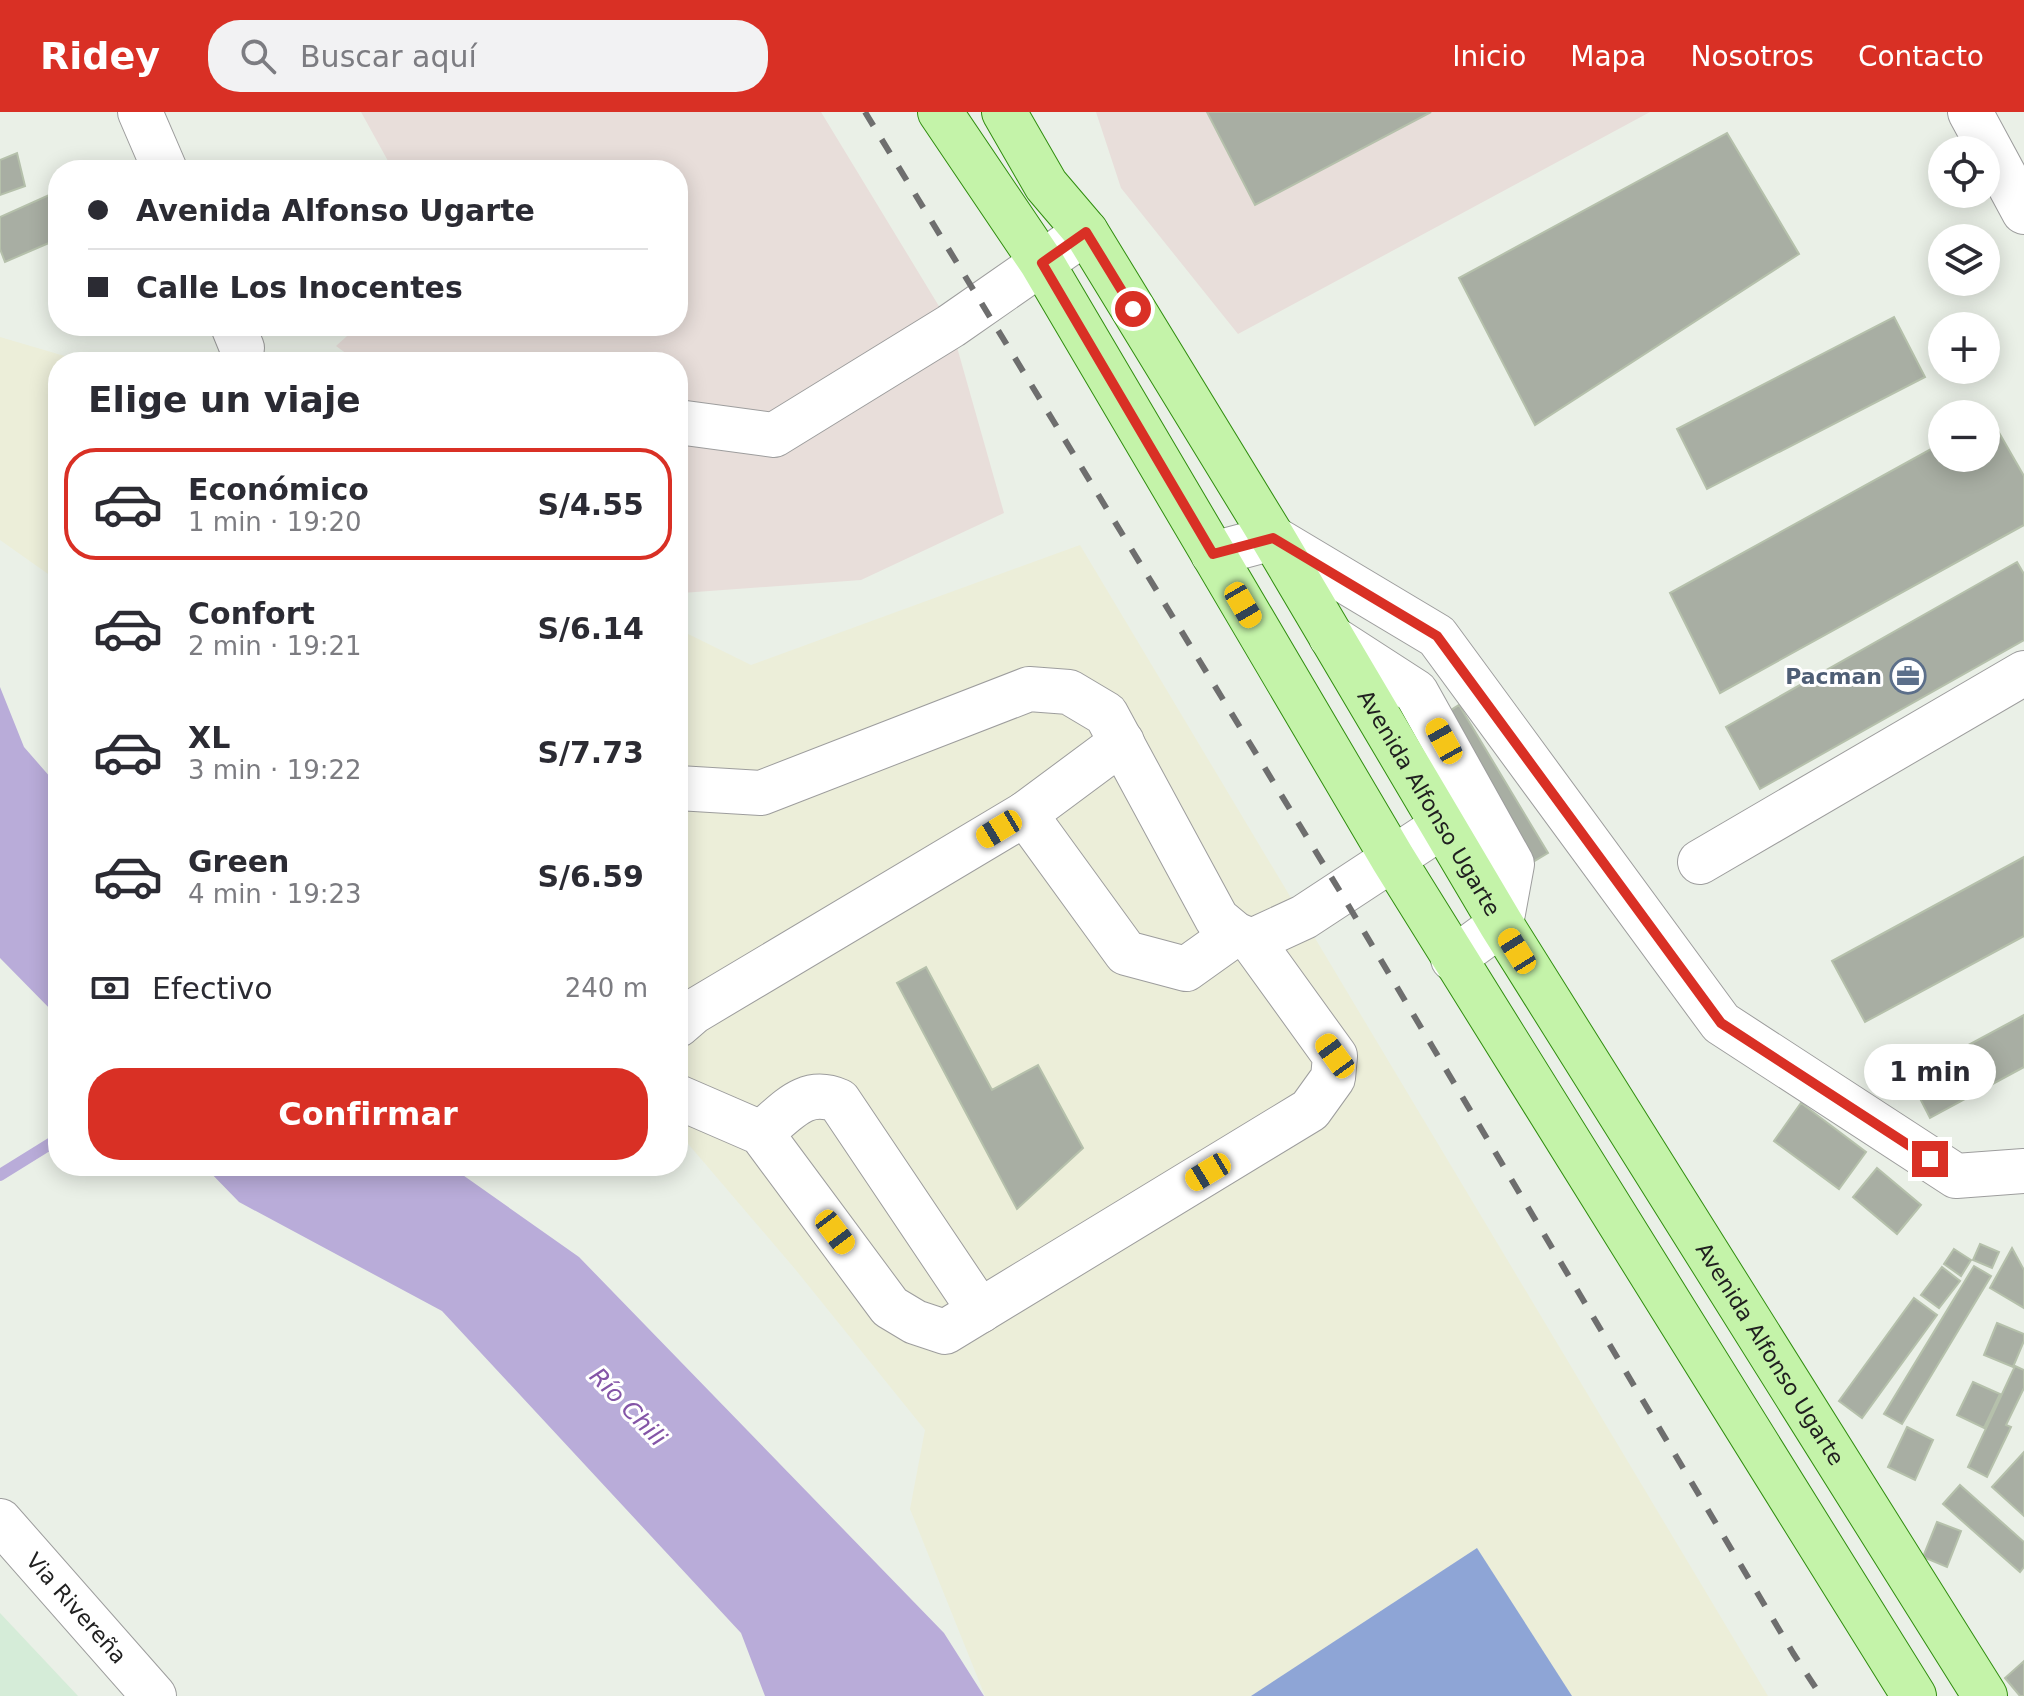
<!DOCTYPE html>
<html lang="es">
<head>
<meta charset="utf-8">
<style>
  :root { --surface:#fff; --page:#f2f2f3; --text:#2b2b33; --muted:#7c7c81; --line:#e1e1e2; --accent:#d93025 }
  body { margin:0; font-family:"DejaVu Sans",sans-serif; background:var(--page); color:var(--text); height:100vh; display:flex; flex-direction:column; font-size:30px; white-space:nowrap }
  * { box-sizing:border-box; margin:0 }
  p { font-size:26px; color:var(--muted) }
  .icon { flex:none; width:44px; height:44px; fill:none; stroke:currentColor; stroke-width:2; stroke-linecap:round; stroke-linejoin:round }
  .map { position:relative; flex:1; overflow:hidden }
  .panel { position:absolute; left:48px; top:240px; width:640px; height:824px; display:flex; flex-direction:column; background:var(--surface); border-radius:32px; box-shadow:0 4px 20px #0003 }
  .panel>* { flex:none }
  .top-card { position:absolute; left:48px; top:48px; width:640px; height:176px; border-radius:32px; box-shadow:0 4px 20px #0003; display:grid; align-content:center; height:176px; padding:0 40px; background:var(--surface) }
  .controls { position:absolute; left:1928px; top:24px; display:grid; gap:16px }
  .controls a { display:grid; place-items:center; width:72px; height:72px; border-radius:50%; background:var(--surface); box-shadow:0 4px 20px #0003; font-size:40px }
  .end { position:absolute; width:36px; height:36px; margin:-18px; border:10px solid #d93025; background:#fff; box-shadow:0 0 0 4px #fff }
  .from { border-radius:50% }
  .bubble { position:absolute; height:56px; border-radius:28px; background:var(--surface); box-shadow:0 4px 20px #0003; font-size:26px; font-weight:700; line-height:56px; text-align:center }
  .car { position:absolute; width:24px; height:48px; margin:-24px -12px; border-radius:10px; box-shadow:0 0 6px 2px #0007; background:linear-gradient(#f5c518 24%,#345 0 40%,#f5c518 0 76%,#345 0 86%,#f5c518 0) }
  .top-card b { display:flex; align-items:center; gap:28px; height:76px; font-size:30px }
  .top-card b+b { border-top:2px solid var(--line) }
  .top-card i { width:20px; height:20px; background:var(--text) }
  ul { padding:0; list-style:none }
  li { display:flex; align-items:center; gap:24px; height:112px; margin:0 16px 12px; padding:0 24px; border:4px solid transparent; border-radius:32px }
  li div { flex:1 }
  li b { display:block; font-size:30px }
  li em { font-style:normal; font-weight:700 }
  li.active { border-color:var(--accent) }
  li>.icon { width:72px; height:72px; stroke-width:1.5 }
  h2 { padding:0 40px; font-size:36px; line-height:96px }
  .pay { display:flex; align-items:center; gap:20px; height:88px; padding:0 40px; font-size:30px }
  .pay p { margin-inline-start:auto }
  .cta { display:flex; gap:16px; margin-top:auto; padding:16px 40px }
  .cta a { flex:1; height:92px; border-radius:32px; background:var(--accent); color:#fff; font-size:32px; font-weight:700; line-height:92px; text-align:center }
  header { display:flex; align-items:center; gap:48px; box-sizing:border-box; height:112px; padding:0 40px; background:var(--accent); color:#fff }
  header strong { font-size:38px }
  nav { display:flex; gap:44px; margin-inline-start:auto; font-size:28px }
  .search { width:560px; height:72px; background:var(--page); display:flex; align-items:center; gap:20px; box-sizing:border-box; padding:0 28px; border-radius:32px; color:var(--muted); font-size:30px }
  .map>svg:first-child { display:block }
</style>
</head>
<body>
<header>
<strong>Ridey</strong>
<div class="search"><svg class="icon" aria-label="search" viewBox="0 0 24 24"><circle cx="10" cy="10" r="6"/><path d="M15 15l6 6"/></svg>Buscar aquí</div>
<nav><a>Inicio</a><a>Mapa</a><a>Nosotros</a><a>Contacto</a></nav>
</header>
<div class="map">
<svg width="2024" height="1584" viewBox="0 0 2024 1584">
  <rect width="100%" height="100%" fill="#eaf0e7"/>
  <!-- commercial -->
  <path fill="#eceed9" d="M0 225 85 250H58V469L0 428Z
    M1080 433 1768 1584H985L910 1397 925 1318 795 1157 678 1020V517L751 553Z"/>
  <!-- industrial -->
  <path fill="#e8deda" d="M361 0H821L951 214 1004 401 861 468 682 481 678 478V250H358L336 234 358 214H678V58H393Z
    M1096 0H1650L1238 222 1121 76Z"/>
  <!-- farmland -->
  <path fill="#d5ecd8" d="M0 1501 78 1584H0Z"/>
  <!-- pitch -->
  <path fill="#8ea5d6" d="M1477 1436 1572 1584H1251Z"/>
  <!-- water -->
  <path fill="#b9acd9" d="M0 575 24 635 58 674V905L0 846Z
    M204 1054H450L579 1145 944 1521 984 1584H765L741 1521 442 1199 239 1090Z"/>
  <g fill="none" stroke-linecap="round" stroke-linejoin="round">
    <!-- stream -->
    <path stroke="#b9acd9" stroke-width="12" d="M0 1063 58 1027"/>
  </g>
  <!-- building -->
  <path fill="#a8aea3" stroke="#b5c0ab" stroke-width="2" d="M1207 0H1431L1255 93Z
    M1727 21 1799 142 1535 313 1459 166Z
    M17 41 25 74 0 83V48Z
    M58 79V127L5 150 0 137V105Z
    M1894 205 1925 265 1707 377 1677 317Z
    M1990 305 2024 364V413L1720 581 1670 481 1942 331V346H1986V307Z
    M2017 450 2024 462V528L1760 677 1726 615Z
    M1459 593 1548 741 1511 763 1424 615Z
    M2024 745V824L1865 910 1832 849Z
    M926 855 992 978 1038 953 1083 1036 1017 1097 897 871Z
    M2024 903V955L1930 1006 1909 965Z
    M1801 991 1866 1040 1839 1077 1774 1029Z
    M1877 1056 1921 1093 1897 1122 1853 1085Z
    M1980 1132 1999 1140 1992 1156 1973 1148Z
    M2012 1136 2024 1158V1196L1990 1176Z
    M1954 1137 1971 1148 1961 1164 1944 1152Z
    M1974 1154 1991 1164 1902 1312 1884 1302Z
    M1942 1155 1960 1169 1939 1196 1921 1183Z
    M1914 1186 1937 1203 1862 1306 1839 1289Z
    M1997 1211 2024 1222V1229L2013 1255 1984 1243Z
    M2015 1254 2024 1258V1276L2006 1313 2011 1315 1987 1365 1968 1355Z
    M1973 1270 2000 1282 1984 1316 1957 1303Z
    M1907 1315 1933 1328 1915 1368 1888 1355Z
    M2024 1340V1404L1992 1375Z
    M1960 1373 2024 1430V1455L2020 1460 1943 1392Z
    M1937 1410 1961 1419 1947 1455 1923 1445Z
    M2024 1549V1584H2020L2005 1566Z"/>
  <g fill="none" stroke-linecap="round" stroke-linejoin="round">
    <defs>
      <g id="minor">
        <path d="M140 0 165 58"/>
        <path d="M1970 0 2024 100"/>
        <path d="M233 214 242 236"/>
        <path d="M678 310 774 323 951 214 1086 120"/>
        <path d="M1213 442 1273 426 1437 524 1721 911 1956 1064 2024 1059"/>
        <path d="M1331 525 1416 580 1512 752 1501 812 1453 847"/>
        <path d="M678 676 761 681 1029 577 1069 580 1106 602 1217 807 1235 822 1252 829 1304 805 1441 715"/>
        <path d="M1025 702 1122 630"/>
        <path d="M1700 750 2024 561"/>
        <path d="M678 913 693 900 1025 702 1126 841 1186 857 1235 822"/>
        <path d="M678 985 761 1021 890 1195 915 1210 945 1220 1310 998 1333 966 1335 944 1252 829"/>
        <path d="M761 1021C787 1000 805 974 839 989L980 1199"/>
        <path id="s1" d="M0 1409 154 1584"/>
      </g>
      <g id="major">
        <path d="M940 0 1042 151 1393 747 1914 1584"/>
        <path id="s2" d="M1004 0 1046 73 1086 120 1273 426 1501 812 1985 1584"/>
      </g>
    </defs>
    <!-- minor casing -->
    <use href="#minor" stroke="#9d9d9d" stroke-width="46"/>
    <!-- major casing -->
    <use href="#major" stroke="#308d0f" stroke-width="46"/>
    <!-- minor -->
    <use href="#minor" stroke="#fff" stroke-width="44"/>
    <!-- major -->
    <use href="#major" stroke="#c4f3a9" stroke-width="44"/>
    <!-- rail -->
    <path stroke="#6e6e6e" stroke-width="6" stroke-dasharray="16 16" stroke-linecap="butt" d="M865 0 1341 781 1793 1541 1821 1584"/>
  </g>
  <g fill="none" stroke-linecap="round" stroke-linejoin="round">
    <!-- route -->
    <path stroke="#d93025" stroke-width="10" d="M1133 197 1086 120 1042 151 1213 442 1273 426 1437 524 1721 911 1930 1047"/>
  </g>
  <!-- icons -->
  <defs>
    <symbol id="office-ring" viewBox="-11 -11 22 22"><circle r="9.5" fill="#fff" stroke="#5c6f8a" stroke-width="1.5"/><path d="M-6-3h4V-5.5h4V-3h4V5H-6ZM-1-4.5V-3h2v-1.5ZM-6 0V1H6V0Z" fill="#5c6f8a"/></symbol>
  </defs>
  <g fill-rule="evenodd">
    <use href="#office-ring" x="1888" y="544" width="40" height="40"/>
  </g>
  <g text-anchor="middle" dominant-baseline="central" stroke-width="6" stroke-linejoin="round" paint-order="stroke">
    <!-- service labels -->
    <g font-size="22" font-weight="bold" fill="#4e5e75" stroke="#fff" text-anchor="end">
      <text x="1882" y="564">Pacman</text>
    </g>
    <!-- street labels -->
    <g font-size="22" fill="#202020" stroke="#fff">
      <text stroke="none"><textPath href="#s2" startOffset="812">Avenida Alfonso Ugarte</textPath></text>
      <text stroke="none"><textPath href="#s2" startOffset="1460">Avenida Alfonso Ugarte</textPath></text>
      <text stroke="none"><textPath href="#s1" startOffset="116">Via Rivereña</textPath></text>
    </g>
    <!-- water labels -->
    <g font-size="24" font-style="italic" fill="#8455a7" stroke="#fff">
      <text transform="translate(628 1295) rotate(46)">Río Chili</text>
    </g>
  </g>
</svg>
<div class="controls">
<a><svg class="icon" aria-label="locate" viewBox="0 0 24 24"><circle cx="12" cy="12" r="6"/><path d="M12 2v4M12 18v4M2 12h4M18 12h4"/></svg></a>
<a><svg class="icon" aria-label="layers" viewBox="0 0 24 24"><path d="M12 4l9 5-9 5-9-5zM3 14l9 5 9-5"/></svg></a>
<a>+</a>
<a>−</a>
</div>
<i class="end from" style="left:1133px;top:197px"></i>
<i class="end" style="left:1930px;top:1047px"></i>
<div class="bubble" style="left:1864px;top:932px;width:132px">1 min</div>
<i class="car" style="left:1243px;top:493px;rotate:150deg"></i>
<i class="car" style="left:1444px;top:629px;rotate:331deg"></i>
<i class="car" style="left:999px;top:717px;rotate:239deg"></i>
<i class="car" style="left:1517px;top:839px;rotate:328deg"></i>
<i class="car" style="left:1335px;top:944px;rotate:324deg"></i>
<i class="car" style="left:1208px;top:1060px;rotate:239deg"></i>
<i class="car" style="left:835px;top:1120px;rotate:143deg"></i>
<div class="top-card">
<b><i class="from"></i>Avenida Alfonso Ugarte</b>
<b><i></i>Calle Los Inocentes</b>
</div>
<section class="panel">
<h2>Elige un viaje</h2>
<ul>
<li class="active"><svg class="icon" aria-label="car" viewBox="0 0 24 24"><path d="M5 17H2v-5l4-1 3-4h7l3 4 3 1v5h-3M9 17h6M6 11h13"/><circle cx="7" cy="17" r="2"/><circle cx="17" cy="17" r="2"/></svg><div><b>Económico</b><p>1 min · 19:20</p></div><em>S/4.55</em></li>
<li><svg class="icon" aria-label="car" viewBox="0 0 24 24"><path d="M5 17H2v-5l4-1 3-4h7l3 4 3 1v5h-3M9 17h6M6 11h13"/><circle cx="7" cy="17" r="2"/><circle cx="17" cy="17" r="2"/></svg><div><b>Confort</b><p>2 min · 19:21</p></div><em>S/6.14</em></li>
<li><svg class="icon" aria-label="car" viewBox="0 0 24 24"><path d="M5 17H2v-5l4-1 3-4h7l3 4 3 1v5h-3M9 17h6M6 11h13"/><circle cx="7" cy="17" r="2"/><circle cx="17" cy="17" r="2"/></svg><div><b>XL</b><p>3 min · 19:22</p></div><em>S/7.73</em></li>
<li><svg class="icon" aria-label="car" viewBox="0 0 24 24"><path d="M5 17H2v-5l4-1 3-4h7l3 4 3 1v5h-3M9 17h6M6 11h13"/><circle cx="7" cy="17" r="2"/><circle cx="17" cy="17" r="2"/></svg><div><b>Green</b><p>4 min · 19:23</p></div><em>S/6.59</em></li>
</ul>
<div class="pay"><svg class="icon" aria-label="cash" viewBox="0 0 24 24"><path d="M3 7h18v10H3z"/><circle cx="12" cy="12" r="2"/></svg>Efectivo<p>240 m</p></div>
<div class="cta"><a>Confirmar</a></div>
</section>
</div>
</body>
</html>
